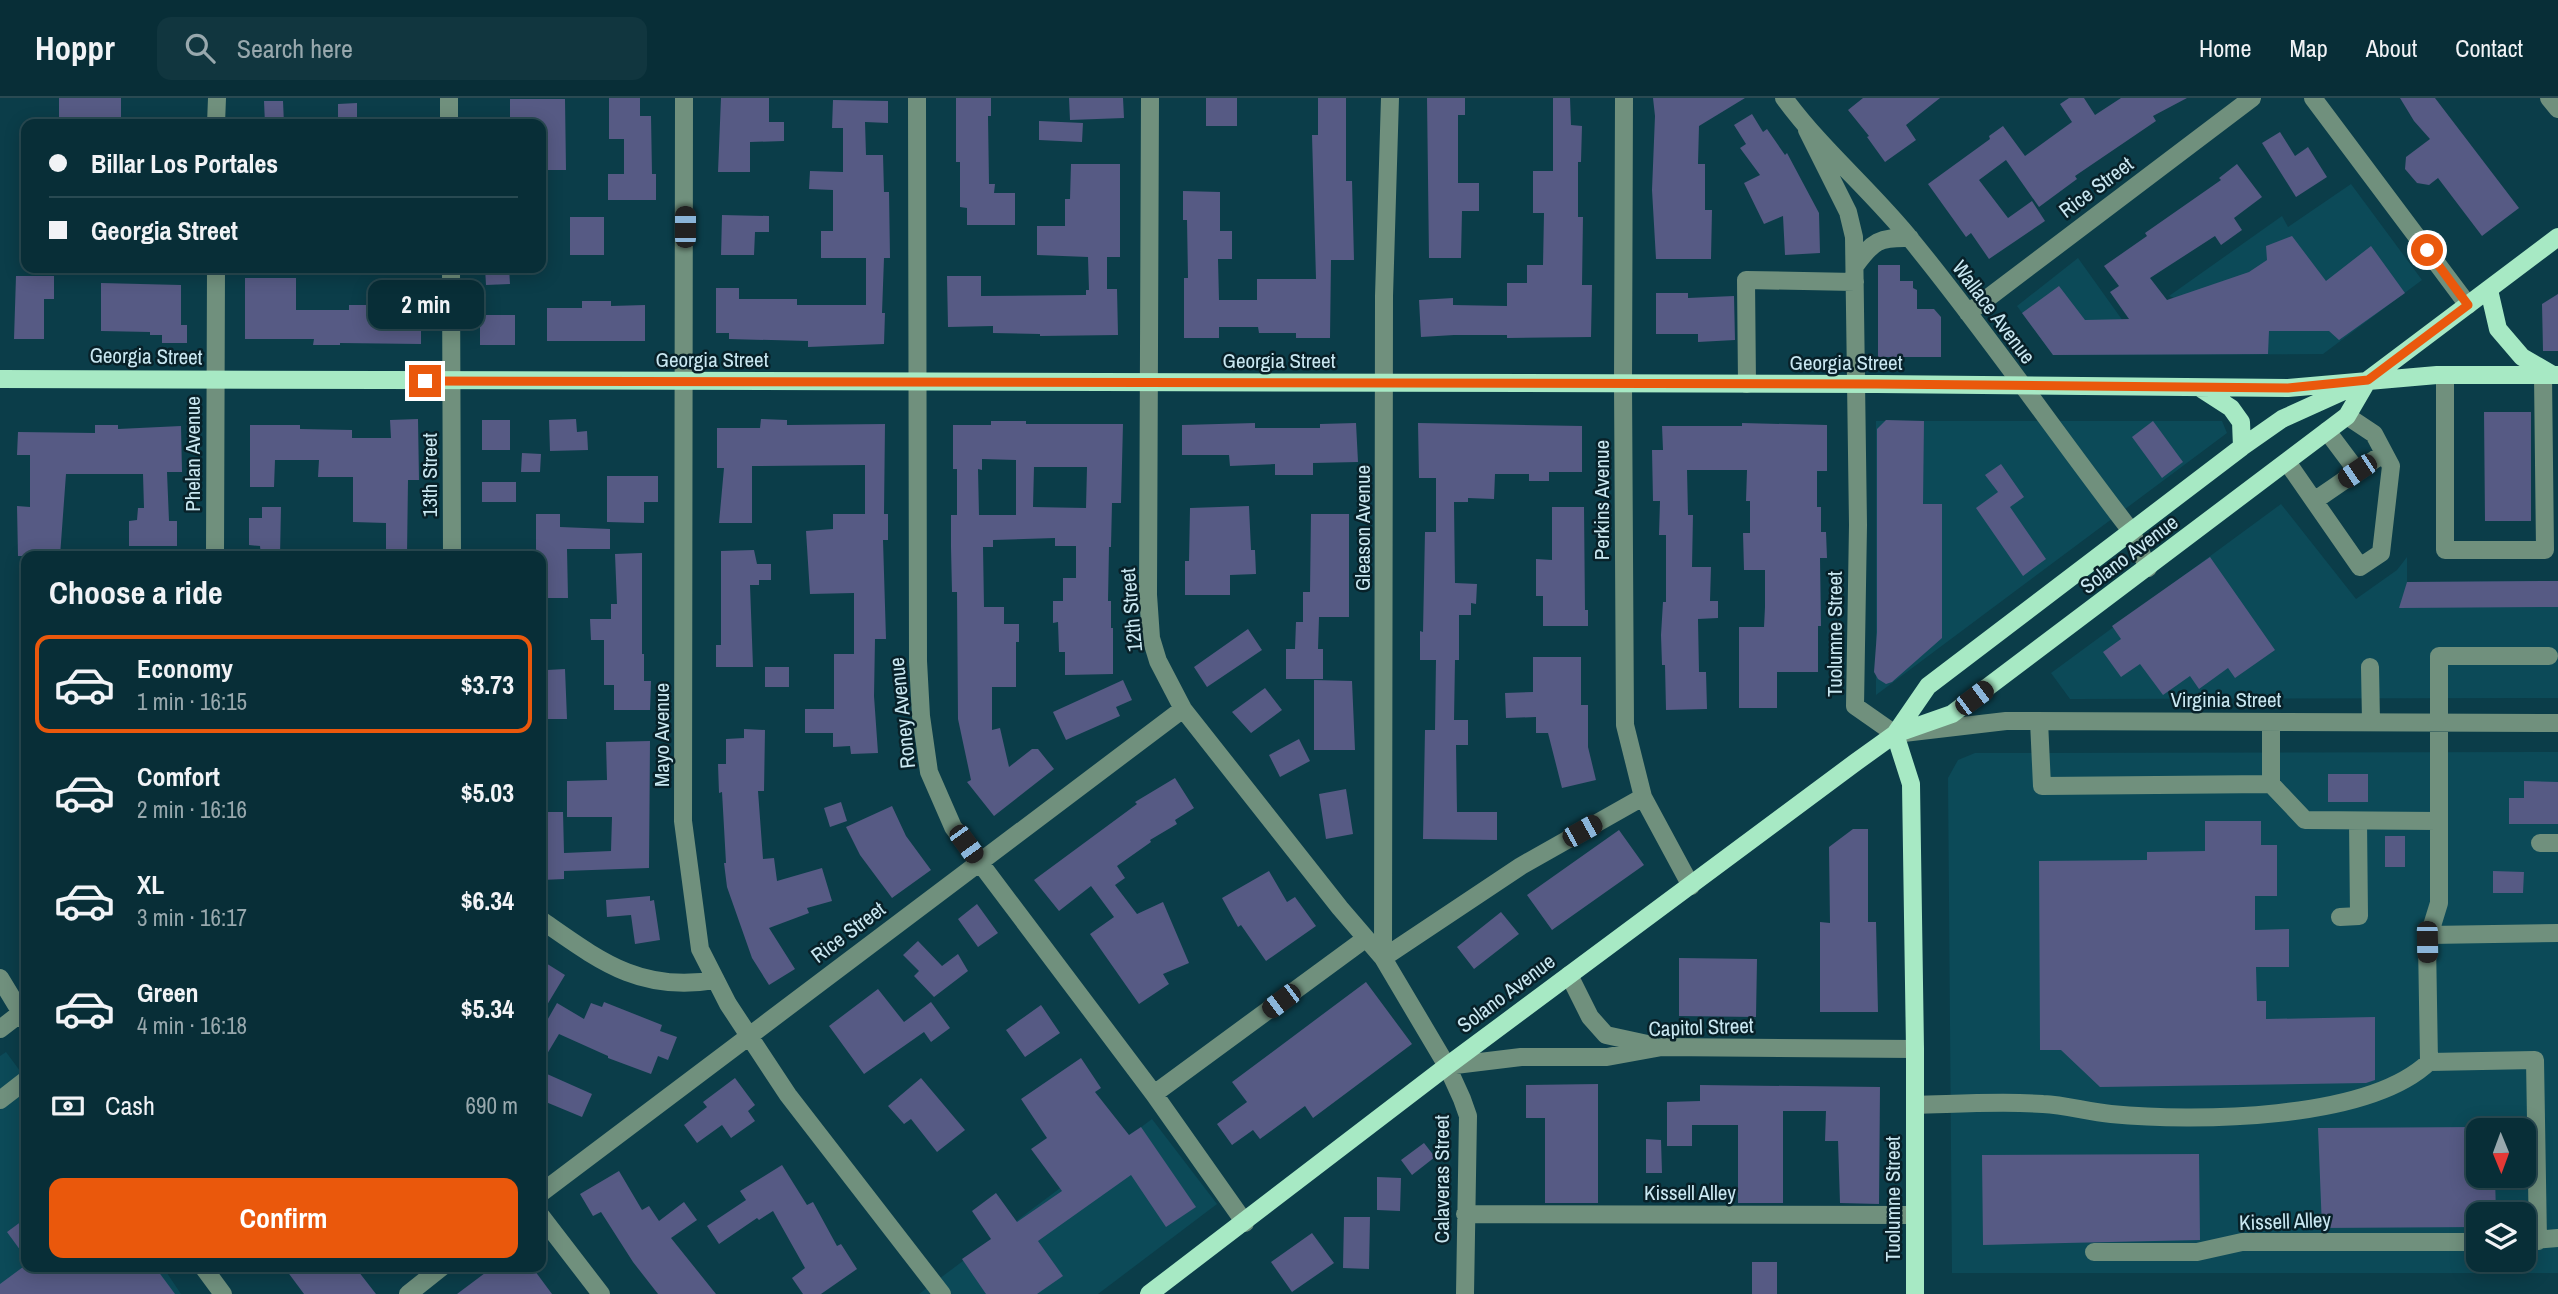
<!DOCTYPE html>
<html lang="en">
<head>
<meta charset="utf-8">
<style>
  :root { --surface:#082e37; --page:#11363f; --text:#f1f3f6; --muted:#98a8ad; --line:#294a52; --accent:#ea580c }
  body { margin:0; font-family:"Archivo Narrow",sans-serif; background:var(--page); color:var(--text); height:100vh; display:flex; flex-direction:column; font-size:26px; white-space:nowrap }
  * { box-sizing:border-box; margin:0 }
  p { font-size:23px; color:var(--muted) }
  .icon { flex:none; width:38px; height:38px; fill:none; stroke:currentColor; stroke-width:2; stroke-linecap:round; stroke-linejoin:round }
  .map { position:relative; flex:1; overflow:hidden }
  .panel { position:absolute; left:21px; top:453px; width:525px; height:721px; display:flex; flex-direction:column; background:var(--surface); border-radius:14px; box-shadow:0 4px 18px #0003,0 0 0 2px var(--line) }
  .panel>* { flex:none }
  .guide { position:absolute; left:21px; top:21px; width:525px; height:154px; border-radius:14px; box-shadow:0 4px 18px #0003,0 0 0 2px var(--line); display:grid; align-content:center; height:154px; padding:0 28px; background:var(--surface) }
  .needle { width:46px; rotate:179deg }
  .buttons { position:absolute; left:2466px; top:1020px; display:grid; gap:14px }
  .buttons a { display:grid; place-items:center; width:70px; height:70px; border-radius:14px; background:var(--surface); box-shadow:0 4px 18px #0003,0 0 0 2px var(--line); font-size:35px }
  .end { position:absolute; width:32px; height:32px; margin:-16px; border:9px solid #ea580c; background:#fff; box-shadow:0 0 0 4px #fff }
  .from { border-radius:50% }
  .bubble { position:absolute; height:49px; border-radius:14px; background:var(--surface); box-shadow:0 4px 18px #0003,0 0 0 2px var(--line); font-size:23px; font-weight:700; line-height:49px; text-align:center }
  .car { position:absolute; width:21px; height:42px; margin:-21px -10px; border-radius:9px; box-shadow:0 0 5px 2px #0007; background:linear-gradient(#222 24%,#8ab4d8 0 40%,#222 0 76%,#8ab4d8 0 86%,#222 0) }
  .guide b { display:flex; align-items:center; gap:24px; height:66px; font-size:26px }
  .guide b+b { border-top:2px solid var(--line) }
  .guide i { width:18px; height:18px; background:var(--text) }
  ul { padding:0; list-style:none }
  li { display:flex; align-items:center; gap:21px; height:98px; margin:0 14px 10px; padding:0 14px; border:4px solid transparent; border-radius:14px }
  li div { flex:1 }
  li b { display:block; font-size:26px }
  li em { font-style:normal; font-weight:700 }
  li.selected { border-color:var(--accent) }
  li>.icon { width:63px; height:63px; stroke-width:1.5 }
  h2 { padding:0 28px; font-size:32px; line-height:84px }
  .pay { display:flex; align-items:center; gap:18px; height:77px; padding:0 28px; font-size:26px }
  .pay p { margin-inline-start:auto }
  .button { display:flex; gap:14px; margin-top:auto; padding:14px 28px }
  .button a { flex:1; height:80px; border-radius:14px; background:var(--accent); color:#fff; font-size:28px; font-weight:700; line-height:80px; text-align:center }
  header { display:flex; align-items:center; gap:42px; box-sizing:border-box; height:98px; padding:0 35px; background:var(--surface); border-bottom:2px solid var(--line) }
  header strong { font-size:33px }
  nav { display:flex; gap:38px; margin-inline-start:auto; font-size:24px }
  .search { width:490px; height:63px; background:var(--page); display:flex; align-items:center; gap:18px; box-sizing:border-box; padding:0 24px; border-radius:14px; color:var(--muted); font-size:26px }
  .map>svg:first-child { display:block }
</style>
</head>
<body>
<header>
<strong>Hoppr</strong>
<div class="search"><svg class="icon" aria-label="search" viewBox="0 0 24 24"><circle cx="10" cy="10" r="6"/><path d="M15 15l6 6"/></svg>Search here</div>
<nav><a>Home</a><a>Map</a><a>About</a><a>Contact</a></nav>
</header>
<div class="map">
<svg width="2558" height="1196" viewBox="0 0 2558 1196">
  <rect width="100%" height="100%" fill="#0b3d49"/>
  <!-- built -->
  <path fill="#0c4a58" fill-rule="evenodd" d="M2351 86 2422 182 2323 256 2053 257 2017 208 2078 160 2128 230 2174 200 2169 198 2282 118 2288 129Z
    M1876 323H2222L2227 335 1876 597Z
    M2281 406 2356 501 2397 472 2407 459V484L2558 483V600L2070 601 2051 575Z
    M2558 654V1175H1952L1948 680 1958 662 1975 655ZM2478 1032H2524V1078H2478ZM2478 1116H2524V1162H2478Z
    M6 954 26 981V1169H163L181 1196H0V958Z
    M1152 1021 1217 1106 1098 1196H919Z"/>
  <!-- building -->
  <path fill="#565a84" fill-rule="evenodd" d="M59 0H121V21L97 20 98 26H59Z
    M609 0H640V18H651L652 76H656V102H608V76H624V41H609Z
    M721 0H769V24H784V43L750 44V74H718Z
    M956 0H991V18H988L989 86H995L994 95H1015V127H967V110L960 109V64H956Z
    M1069 0H1123L1124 20 1070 22Z
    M1206 0H1237V28H1206Z
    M1318 0H1346V83H1352L1354 162H1331L1330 240H1296V235H1259L1258 229H1219V240H1184V180H1188L1187 122H1183V93L1220 94V133H1232V161H1218L1219 202H1257V181H1316L1312 37H1318Z
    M1427 0H1465V17H1458V85H1479V113H1462L1461 160H1429Z
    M1553 0H1570L1571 27 1582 28 1581 64H1578V119H1583L1582 187H1592L1591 239 1507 240V237H1454L1421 239 1419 202 1453 200V207L1507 208V185H1527V167H1543L1544 115H1533V73H1553Z
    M1653 0H1745L1699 28 1698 66H1705V112H1712L1711 161H1656L1652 92 1655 18Z
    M1863 0H1940L1906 27 1916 42 1885 64 1867 39 1869 38 1848 12Z
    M2069 0H2084L2095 17 2121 0H2187L2153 18 2156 23 2075 78 2077 81 2039 109 2006 62 1979 82 2008 120 2032 103 2045 123 1989 161 1971 135 1966 139 1928 86 1990 41 1989 38 2003 28 2025 58 2072 24 2060 6Z
    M2400 0H2435L2519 110 2482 138 2438 80 2429 87 2417 85 2405 71 2406 59 2430 41 2414 23Z
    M510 1H565L566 72H541L542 26H510Z
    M833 2 888 3V25L865 24 866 57H883L884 94H889L890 160H884L882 215H885L884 246 808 249V243L729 241V235H716V190H739V201H797V207H866V160H821V133H833V92L809 91 810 73 843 74V30H832Z
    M264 3H283L284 26H265Z
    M357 5V26H338V6Z
    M1752 16 1763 34 1767 31 1785 57 1787 55 1819 115 1820 155 1785 157 1783 118 1764 126 1744 85 1760 77 1740 50 1746 46 1734 27Z
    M1039 23 1083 25 1082 44 1039 42Z
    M2280 34 2295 58 2308 49 2327 79 2296 99 2262 45Z
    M1071 66H1120V159H1107V191H1117L1118 237 1040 238V236L993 235V228L948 229 947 178H981V198L1086 197V192H1089L1088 159 1037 157V128H1065V101H1070Z
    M2237 66 2262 99 2234 120 2242 132 2221 147 2215 138 2150 180 2167 202 2249 174 2267 162 2266 148 2292 138 2326 183 2371 148 2405 195 2339 242 2329 233H2269L2268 256 2053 257 2022 215 2059 188 2085 222 2129 221 2110 194 2119 188 2104 168 2147 138 2145 135 2221 82 2219 80Z
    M722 117 769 118V134H755L754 157H721Z
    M570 119H604V157H570Z
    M1878 167H1900V183H1913V190L1917 192V211H1934L1941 219V259H1878Z
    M485 170H509L510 186 486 187Z
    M16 178H54V201H44V241H14Z
    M245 180H296V212H349V207H375V217L421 216V246L340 245V247H313L314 241H245Z
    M101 185 181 187V227H187V245H162V237H150V234L101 233Z
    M1656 195H1688V200L1734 198 1735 242 1698 244V236H1656Z
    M2558 196V253H2543L2542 206Z
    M582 203H611V208L645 207V243H547V210H582Z
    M480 217H515V247H480Z
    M2484 314H2531V423H2485Z
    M418 321 419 382H408L407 458H386V425L353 424V379H318L319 362H275L274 389H250V327H300V331L352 332V340H391L390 322Z
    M576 321 577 334 587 333 588 352 550 353 549 322Z
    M761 321 787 322V327L885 326 884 416H888V442H883L886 541H875L874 598 878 655 851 656 850 648 833 649V635H805V611H834V556H854V495L810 496 806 433 833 431V416H865V367L752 368V425H719L724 370H717V330H760Z
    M482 322H510V352H482Z
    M1886 322 1924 323 1923 406H1942V540L1892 584 1886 586 1878 581 1874 574 1877 534V331Z
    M991 323H1026V326H1123L1121 405H1112L1111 449H1109L1108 503H1111V530H1113V576L1065 577V554H1059L1058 524 1053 525V503H1063V480H1076V448H1055V440L993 442V449H983L984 509H1004V526H1019V544H1016V589H992V632L1000 630 1009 669 1032 651H1038L1054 671 994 718 967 684 971 682 958 621 957 494H952L951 449V417H957V371H953V327H991ZM982 361 1016 362V417H979L978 371 982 372ZM1034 369H1087L1086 410 1033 409Z
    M2153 323 2183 364 2162 380 2132 339Z
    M1255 325V330H1320V326L1356 325 1358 364 1313 365V377H1275V366L1230 368 1229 357H1182V327Z
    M1418 325 1582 328V374H1549V383H1529V376H1495L1494 401 1468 400V404H1454L1455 485 1477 486 1476 506 1471 505V517H1459V562H1455L1454 622H1468V647H1456L1457 714H1497V742L1423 741 1425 632H1435L1436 562H1420V533L1423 534 1425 434H1436V380H1419Z
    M1742 325 1827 327V373H1817V409H1821V434H1826L1827 460H1820L1821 528H1818V574H1777V610H1739V529H1764L1765 509V472H1744L1743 435H1750V403H1746L1747 372H1687L1688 417H1693L1692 469H1711L1710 503H1718V520L1698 521 1699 574H1706L1707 611 1666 612 1665 567H1662L1661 537 1663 504H1666V437H1659L1660 403H1653L1652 352H1663L1662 328H1742Z
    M95 327H118V331L181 328 182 374H167L169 423H177V448H129V423L137 422 138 410H144L143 376H66L60 458H18L17 408 30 409V357H17L18 334 95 335Z
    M522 355 541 356 540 374H521Z
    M2001 366 2024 399 2010 409 2046 461 2023 478 1976 410 1998 394 1985 377Z
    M607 378H658V404H644V425L607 424Z
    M482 384H516V404H482Z
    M1249 408 1251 452H1255L1256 476 1230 477V497H1185V463H1189L1190 410Z
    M262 409H281L280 458H261L260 448 249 447V420H262Z
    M1552 409H1584L1585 512H1588V528H1543V498H1536V461L1552 462Z
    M536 416H560V429L610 431V451H567L568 500H544V490H541V458H536Z
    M1311 416H1349V519H1319L1318 551H1323V581H1286V551H1295L1296 524H1303V494H1310Z
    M754 452 757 466H771V482H759V487H750L753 569H716V547H721V453Z
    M642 455V556H644V583H651L650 612H614V587H604V542H591L590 521H611V506H617L615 456Z
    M2210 459 2275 552 2235 580 2228 570 2199 591 2190 578 2163 597 2140 566 2121 579 2103 554 2121 541 2112 528Z
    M2558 483V509L2399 510 2407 484Z
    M1248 531 1262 552 1207 589 1194 569Z
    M1533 559H1581V607H1588V649L1596 682 1562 690 1548 635H1536V619L1506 620 1505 595 1533 594Z
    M765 569H789V589H765Z
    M565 571 567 621H541V604H547V572Z
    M1123 582 1132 602 1116 609 1120 618 1066 642 1053 614Z
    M1314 582 1352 583 1355 652H1314Z
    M1265 590 1282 612 1251 635 1232 614Z
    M744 631 765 632 764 693H758L763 761 774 760 777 783 822 770 832 803 807 810 809 815 769 830 795 871 769 887 752 860 727 789 724 765H726L722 694 719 695 718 666H726V641L744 640Z
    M1299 641 1310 663 1280 679 1269 657Z
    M650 643 649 770 564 773V781L541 782V714H563L564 755 611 753 612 719H567V683L607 682 606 644Z
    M2328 676H2368V704H2328Z
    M1175 680 1194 710 1175 722 1177 726 1150 742 1151 744 1117 768 1125 780 1115 787 1137 816 1163 804 1189 865 1163 876 1169 886 1139 906 1090 836 1114 819 1091 788 1059 813 1034 782 1137 706 1135 704Z
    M2524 683 2558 684V726H2509V700H2524Z
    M1346 691 1353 736 1326 741 1319 696Z
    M841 704 847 723 830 729 824 710Z
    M892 708 906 738 931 772 892 800 860 757 846 729Z
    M2205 723H2261V747H2277V798H2255V832L2289 831V869H2256L2257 903H2266V921L2375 919V982L2366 985 2100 989 2061 952H2040L2039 763 2147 762V754L2205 753Z
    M1853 731H1868V824H1876L1878 914H1820V824L1830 825 1829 749Z
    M1619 732 1644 767 1552 832 1527 797Z
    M2385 738H2405V769H2385Z
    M1269 773 1287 804 1295 799 1316 828 1266 863 1241 827 1238 829 1222 800Z
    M2493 773 2524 774 2523 795H2493Z
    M650 798V803L654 802 660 842 635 846 631 817 607 819 606 802Z
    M977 806 998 835 978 849 958 821Z
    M1501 814 1519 836 1474 871 1457 849Z
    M918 843 942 868 958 856 968 873 934 899 914 878 919 873 903 857Z
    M1679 860 1757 861 1756 919 1679 918Z
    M541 862 565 877 541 917Z
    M1366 884 1412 946 1313 1020 1305 1008 1260 1041 1253 1032 1232 1047 1217 1026 1247 1004 1232 984Z
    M878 891 904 924 931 904 950 930 931 944 924 934 864 976 829 928Z
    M604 904 662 927 660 933 677 939 668 962 658 958 651 976 608 960V958L559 936 541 966V933L557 905 584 921 591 905 602 909Z
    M1041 907 1060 935 1025 959 1006 932Z
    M1081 960 1101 990 1095 994 1129 1037 1141 1029 1196 1109 1166 1129 1131 1077 1038 1143 1063 1178 1037 1196H986L962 1161 991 1141 972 1113 996 1095 1017 1124 1062 1093 1031 1051 1047 1040 1021 1001Z
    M547 976 592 996 582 1019 541 1002V990Z
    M735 980 755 1007 748 1013 755 1023 731 1040 722 1027 697 1045 684 1027 707 1009 703 1004Z
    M921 980 965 1032 937 1054 911 1021 904 1026 888 1008Z
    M1598 986V1105H1545V1020H1526V987Z
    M1700 987 1880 989 1879 1106 1840 1105 1838 1043H1825L1826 1013H1783V1105H1738V1027H1692V1048H1667V1004L1700 1003Z
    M2478 1029V1078H2495L2496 1116H2478V1129L2322 1130 2318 1030Z
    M1646 1041 1661 1042 1662 1075H1646Z
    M1424 1045 1435 1059 1412 1077 1401 1062Z
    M2199 1056 2200 1142 1983 1147 1982 1057Z
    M782 1067 807 1107 813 1104 837 1148 841 1146 857 1171 821 1196H803L792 1180 805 1170 773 1113 759 1122 757 1120 719 1146 707 1128 746 1102 740 1093Z
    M619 1073 642 1112 649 1108 659 1123 684 1104 697 1122 671 1140 716 1196H658L633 1164 601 1114 593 1118 580 1096Z
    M1377 1079 1401 1080 1400 1113 1377 1112Z
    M1344 1119H1370L1369 1171 1343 1170Z
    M26 1120V1160L7 1134Z
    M1312 1135 1334 1165 1292 1194 1271 1164Z
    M1752 1164H1777V1196H1752Z
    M23 1169H155L175 1196H0V1186Z
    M284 1169H355L376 1196H304Z
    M493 1169H532L552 1196H457Z"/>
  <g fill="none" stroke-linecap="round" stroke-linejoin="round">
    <!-- minor -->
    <path stroke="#70907d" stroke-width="18" d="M449 0V26
      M684 0 683 723 700 851 728 906 788 997 942 1196
      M917 0 918 563 921 618 929 674 953 729 1154 996 1245 1125
      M1150 0 1148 497 1151 540 1158 563 1183 611 1340 810 1383 860 1447 968 1462 1001 1468 1018 1465 1196
      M1624 0 1623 286 1625 627 1643 699 1691 788
      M1784 0C1822 52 1872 93 1912 143 1988 236 2057 337 2131 433L2148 470
      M2313 0 2468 207
      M2549 0 2558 11
      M216 26 217 0
      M1807 32 1848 114 1854 139 1858 427 1855 608 1895 636 2006 623 2558 625
      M1855 168C1873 143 1879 139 1910 140
      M451 170 452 458
      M1968 215 2252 0
      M2445 277V452H2545L2543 277
      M1747 286 1746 182 1855 184
      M2327 333 2357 373
      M2287 364 2360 469 2381 455 2391 368 2374 336 2347 318
      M2314 403 2384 355
      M215 458 216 170
      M2370 569 2371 624
      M2039 623 2042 688 2271 686 2305 722 2438 723
      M2271 686V624
      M2540 745H2558
      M2340 819 2359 818 2358 723
      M541 822C600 863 640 895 716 882
      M2429 837 2558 835
      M1383 860 1384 198 1390 0
      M1383 860 1521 768 1643 699
      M1569 877 1590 919 1606 937 1652 947
      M0 880 26 923
      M0 931 26 911
      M2429 964 2427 844 2439 805V558H2549
      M1447 968 1521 959H1607L1662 949 1915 951
      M1154 996 1365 841
      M0 1002 26 982
      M1915 1007C1957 1006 2001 1003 2043 1006 2066 1007 2088 1014 2111 1016 2193 1024 2367 1023 2429 964L2535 962 2538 1143
      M541 1095 1183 611
      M1465 1116 1914 1117
      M541 1118 601 1196
      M2524 1143 2558 1140
      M2094 1154H2197L2242 1144H2478
      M203 1169 223 1196
      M408 1196 442 1169"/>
    <!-- major -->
    <path stroke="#a7e9c4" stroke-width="18" d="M2489 192 2498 231 2522 259 2553 277
      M0 281 1877 286 2288 290 2437 277H2558
      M2200 290 2231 310 2241 324 2242 349
      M1895 636 1928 588 2242 349 2282 321 2368 282 2558 139
      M1895 636 1911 686 1915 951V1196
      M1149 1196 1447 968 1856 664 1895 636 1952 616 2347 318 2368 282"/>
  </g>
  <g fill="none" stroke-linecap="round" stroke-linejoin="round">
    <!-- route -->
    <path stroke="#ea580c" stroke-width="9" d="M425 283 1877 286 2288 290 2368 282 2468 207 2427 152"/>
  </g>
  <g text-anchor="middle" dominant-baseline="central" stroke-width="5" stroke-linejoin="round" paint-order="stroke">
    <!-- street labels -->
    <g font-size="21" fill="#c9e7f1" stroke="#082129">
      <text transform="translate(2096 89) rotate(-37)">Rice Street</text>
      <text transform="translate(1994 214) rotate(53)">Wallace Avenue</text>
      <text transform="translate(146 258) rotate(1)">Georgia Street</text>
      <text x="712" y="261">Georgia Street</text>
      <text x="1279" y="262">Georgia Street</text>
      <text x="1846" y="264">Georgia Street</text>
      <text transform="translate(192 356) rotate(-90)">Phelan Avenue</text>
      <text transform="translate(429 377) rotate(-90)">13th Street</text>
      <text transform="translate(1601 402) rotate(-90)">Perkins Avenue</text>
      <text transform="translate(1362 430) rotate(-90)">Gleason Avenue</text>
      <text transform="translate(2129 456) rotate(-37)">Solano Avenue</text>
      <text transform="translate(1131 512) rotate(-95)">12th Street</text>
      <text transform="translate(1834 536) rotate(-90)">Tuolumne Street</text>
      <text x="2226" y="601">Virginia Street</text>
      <text transform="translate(902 615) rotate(-96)">Roney Avenue</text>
      <text transform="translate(661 637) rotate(-90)">Mayo Avenue</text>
      <text transform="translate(848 834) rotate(-37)">Rice Street</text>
      <text transform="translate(1506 895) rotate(-37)">Solano Avenue</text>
      <text transform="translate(1701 929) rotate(-2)">Capitol Street</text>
      <text transform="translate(1441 1081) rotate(-90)">Calaveras Street</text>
      <text x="1690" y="1094">Kissell Alley</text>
      <text transform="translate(1892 1101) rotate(-90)">Tuolumne Street</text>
      <text transform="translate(2285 1123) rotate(-2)">Kissell Alley</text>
    </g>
  </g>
</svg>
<div class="buttons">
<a><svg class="needle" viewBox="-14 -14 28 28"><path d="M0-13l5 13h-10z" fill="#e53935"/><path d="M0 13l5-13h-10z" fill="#98a8ad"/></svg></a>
<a><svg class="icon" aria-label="layers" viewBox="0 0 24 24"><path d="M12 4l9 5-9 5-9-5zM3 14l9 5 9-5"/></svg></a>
</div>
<i class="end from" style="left:2427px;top:152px"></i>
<i class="end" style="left:425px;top:283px"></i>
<div class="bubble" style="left:368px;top:182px;width:116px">2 min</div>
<i class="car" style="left:685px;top:129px;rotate:0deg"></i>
<i class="car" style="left:2357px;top:373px;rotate:236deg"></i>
<i class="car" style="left:1974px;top:600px;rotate:53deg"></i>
<i class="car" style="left:1582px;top:733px;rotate:61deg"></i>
<i class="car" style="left:966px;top:746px;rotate:144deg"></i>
<i class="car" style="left:2427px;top:844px;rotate:179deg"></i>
<i class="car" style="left:1281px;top:903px;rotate:233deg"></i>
<div class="guide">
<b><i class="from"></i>Billar Los Portales</b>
<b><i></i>Georgia Street</b>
</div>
<section class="panel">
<h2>Choose a ride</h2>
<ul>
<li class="selected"><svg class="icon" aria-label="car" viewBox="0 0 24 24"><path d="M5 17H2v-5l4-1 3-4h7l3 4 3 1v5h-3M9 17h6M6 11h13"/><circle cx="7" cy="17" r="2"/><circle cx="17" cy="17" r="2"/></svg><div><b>Economy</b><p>1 min · 16:15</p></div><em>$3.73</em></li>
<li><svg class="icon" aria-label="car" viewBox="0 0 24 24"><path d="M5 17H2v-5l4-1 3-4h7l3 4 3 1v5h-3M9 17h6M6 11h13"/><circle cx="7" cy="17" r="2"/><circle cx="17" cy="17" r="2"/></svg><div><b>Comfort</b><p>2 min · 16:16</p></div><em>$5.03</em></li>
<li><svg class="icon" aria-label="car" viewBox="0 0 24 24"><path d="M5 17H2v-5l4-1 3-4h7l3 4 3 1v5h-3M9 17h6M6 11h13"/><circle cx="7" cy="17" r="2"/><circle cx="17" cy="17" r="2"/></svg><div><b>XL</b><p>3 min · 16:17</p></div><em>$6.34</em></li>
<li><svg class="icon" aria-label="car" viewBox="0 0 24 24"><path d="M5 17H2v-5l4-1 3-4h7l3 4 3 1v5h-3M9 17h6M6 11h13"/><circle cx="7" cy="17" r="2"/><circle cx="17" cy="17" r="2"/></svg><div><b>Green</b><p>4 min · 16:18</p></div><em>$5.34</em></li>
</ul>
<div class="pay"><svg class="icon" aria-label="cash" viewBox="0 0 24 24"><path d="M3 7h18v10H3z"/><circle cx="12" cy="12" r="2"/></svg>Cash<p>690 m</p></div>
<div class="button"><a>Confirm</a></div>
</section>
</div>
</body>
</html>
